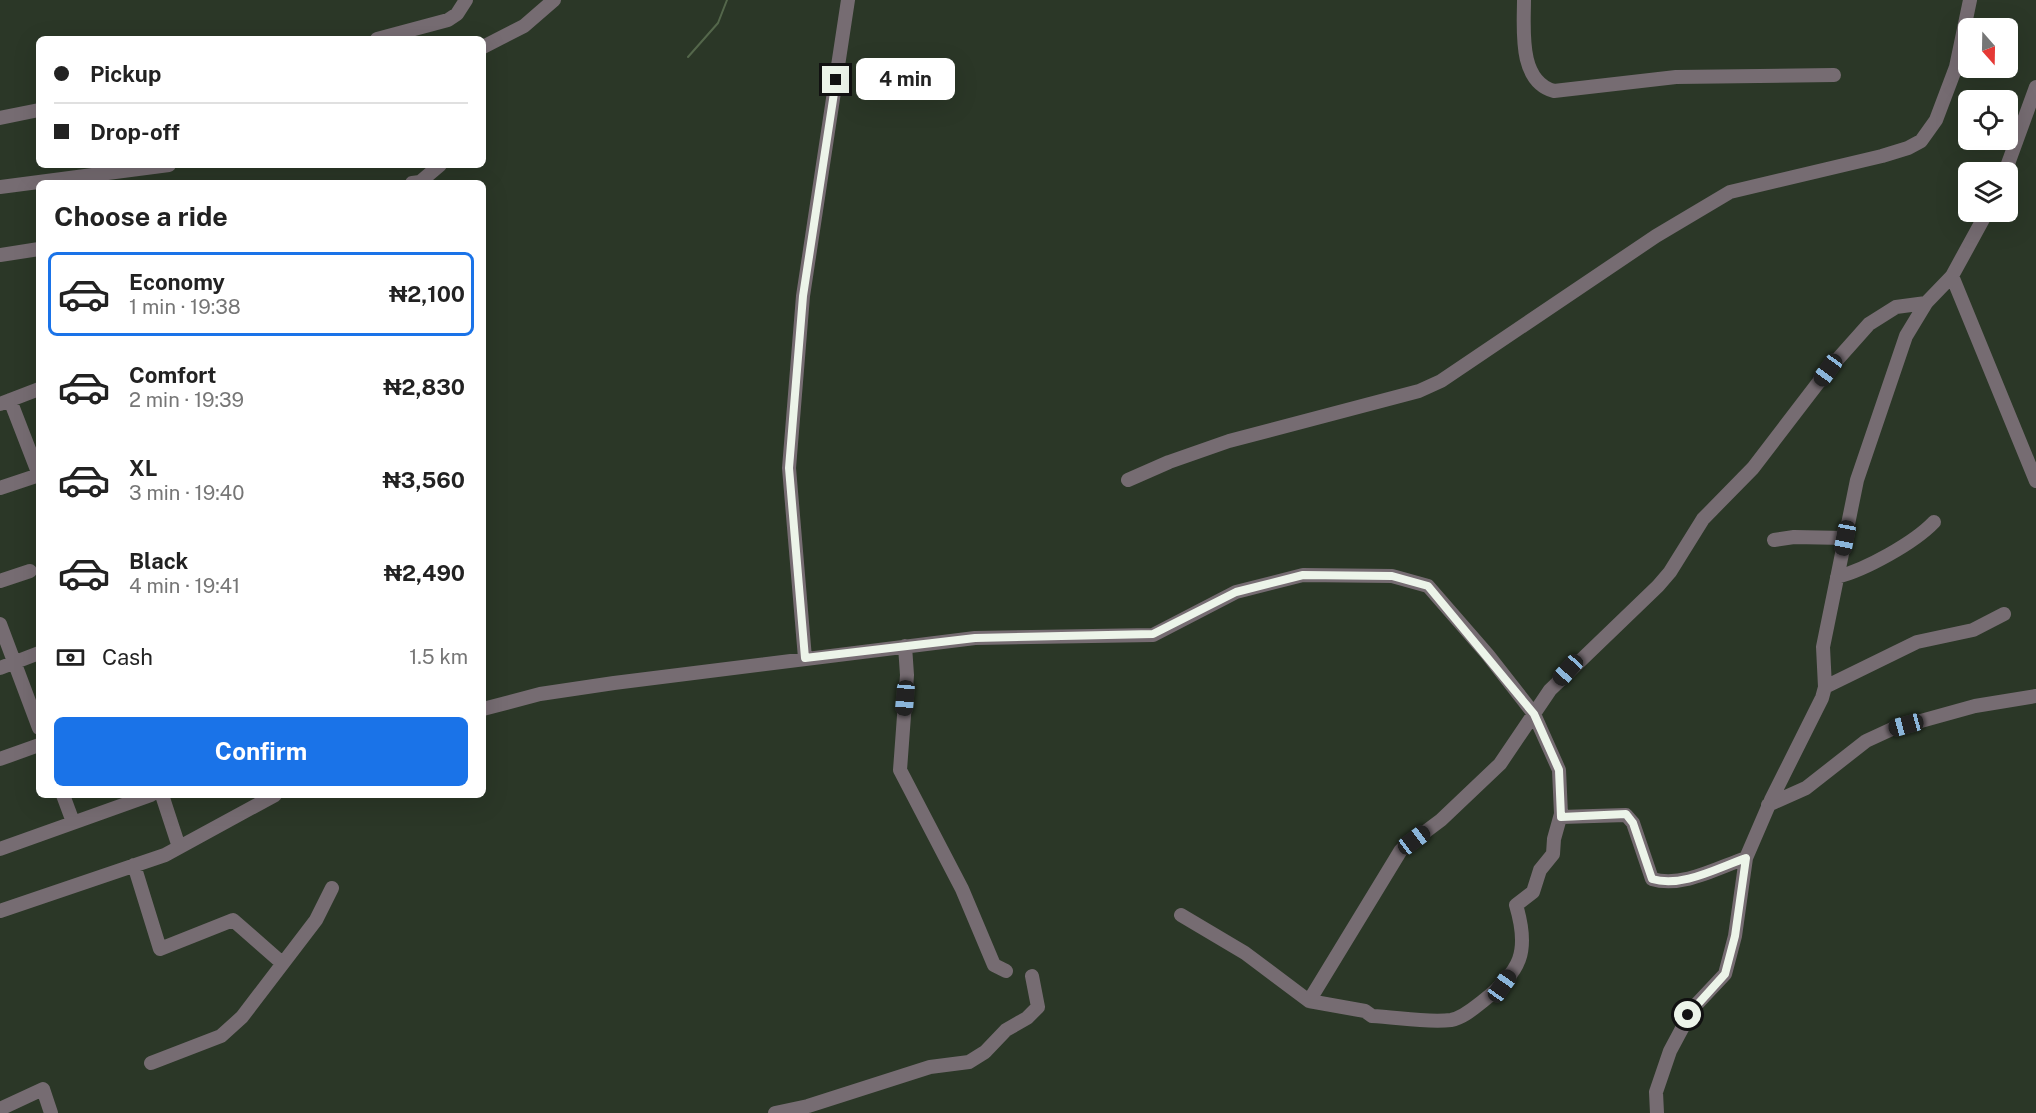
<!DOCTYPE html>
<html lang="en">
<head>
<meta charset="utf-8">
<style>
  :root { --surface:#fff; --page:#f6f6f6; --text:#222; --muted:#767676; --line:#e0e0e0; --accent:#1a73e8 }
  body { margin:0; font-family:"Public Sans",sans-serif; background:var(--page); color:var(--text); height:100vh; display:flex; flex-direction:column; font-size:22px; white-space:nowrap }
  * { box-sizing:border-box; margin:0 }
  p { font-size:20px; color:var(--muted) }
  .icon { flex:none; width:33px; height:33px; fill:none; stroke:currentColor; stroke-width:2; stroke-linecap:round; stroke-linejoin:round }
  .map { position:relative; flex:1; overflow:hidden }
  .sheet { position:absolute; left:36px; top:180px; width:450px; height:618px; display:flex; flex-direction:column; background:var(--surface); border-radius:9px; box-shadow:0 6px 24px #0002 }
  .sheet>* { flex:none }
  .hud { position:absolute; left:36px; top:36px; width:450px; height:132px; border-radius:9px; box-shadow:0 6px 24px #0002; display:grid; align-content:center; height:132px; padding:0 18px; background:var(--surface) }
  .needle { width:39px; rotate:160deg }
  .buttons { position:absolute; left:1958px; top:18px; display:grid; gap:12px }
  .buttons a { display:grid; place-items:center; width:60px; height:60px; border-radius:9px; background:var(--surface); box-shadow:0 6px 24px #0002; font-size:30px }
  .end { position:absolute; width:27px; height:27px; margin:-14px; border:8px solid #ecf4e9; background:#111; box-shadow:0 0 0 3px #111 }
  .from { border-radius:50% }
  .bubble { position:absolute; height:42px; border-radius:9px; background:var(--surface); box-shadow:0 6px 24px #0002; font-size:20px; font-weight:700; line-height:42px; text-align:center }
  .car { position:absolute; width:18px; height:36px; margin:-18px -9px; border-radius:8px; box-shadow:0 0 4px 2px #0007; background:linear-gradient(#222 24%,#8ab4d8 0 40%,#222 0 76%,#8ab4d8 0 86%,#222 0) }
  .hud b { display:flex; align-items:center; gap:21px; height:57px; font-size:22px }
  .hud b+b { border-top:2px solid var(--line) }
  .hud i { width:15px; height:15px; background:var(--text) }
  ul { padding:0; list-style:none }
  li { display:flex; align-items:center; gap:18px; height:84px; margin:0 12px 9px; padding:0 6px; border:3px solid transparent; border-radius:9px }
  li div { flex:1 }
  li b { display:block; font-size:22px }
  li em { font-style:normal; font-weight:700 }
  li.active { border-color:var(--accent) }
  li>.icon { width:54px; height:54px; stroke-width:1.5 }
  h2 { padding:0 18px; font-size:27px; line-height:72px }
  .pay { display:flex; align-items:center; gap:15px; height:66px; padding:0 18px; font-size:22px }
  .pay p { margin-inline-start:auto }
  .cta { display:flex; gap:12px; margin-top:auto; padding:12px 18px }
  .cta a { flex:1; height:69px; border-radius:9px; background:var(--accent); color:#fff; font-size:24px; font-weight:700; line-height:69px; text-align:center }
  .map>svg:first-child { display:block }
</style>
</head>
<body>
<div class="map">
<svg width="2036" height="1113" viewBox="0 0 2036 1113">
  <rect width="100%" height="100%" fill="#2b3727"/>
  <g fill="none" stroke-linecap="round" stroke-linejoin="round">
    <!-- stream -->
    <path stroke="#54674b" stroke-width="2" d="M688 57 718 23 727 0"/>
    <!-- minor -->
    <path stroke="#766c72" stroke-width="14" d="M1524 0C1524 29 1518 81 1554 91L1676 77 1834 75
      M377 39 448 20 457 14 466 0
      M483 47 524 26 554 0
      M0 118 39 110
      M2005 172 2036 87
      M412 183 420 182 440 165
      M0 187 169 165
      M0 255 39 249
      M1952 276 2036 481
      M10 400 39 475
      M0 404 39 389
      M1128 480 1169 462 1229 441 1419 391 1441 381 1656 236 1730 192 1882 156 1908 148 1921 141 1936 120 1956 67 1970 0
      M0 488 39 475
      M1774 540 1794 537 1845 538
      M1837 577C1865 570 1914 543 1934 522
      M0 581 30 571
      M0 624 39 728
      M905 646 907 675 900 770 962 889 994 965 1006 971
      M805 658 789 468 803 296 848 0
      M0 668 39 653
      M1825 687 1917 642 1973 630 2004 614
      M483 709 540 694 614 683 975 638 1153 635 1236 592 1303 575 1392 576 1428 586 1488 655 1534 714 1559 770 1561 814 1554 839 1553 854 1540 870 1533 892 1516 905C1530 952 1521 971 1483 1001 1474 1008 1463 1018 1451 1020 1426 1023 1397 1017 1372 1016L1365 1011 1309 1001 1245 953 1181 915
      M0 759 39 745
      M63 795 73 822
      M162 795 179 847
      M1768 805 1806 788 1866 741 1892 729 1975 706 2036 696
      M1561 817 1626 815 1633 823 1652 879C1682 888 1717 868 1746 858
      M0 849 151 795
      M134 865 160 949 233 920 282 963
      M0 911 165 855 275 795
      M1309 1001 1401 850 1441 820 1500 764 1550 690 1658 586 1670 572 1703 519 1753 468 1828 370 1869 324 1896 307 1926 303
      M151 1063 221 1036 242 1017 316 920 332 888
      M0 1109 43 1089 51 1113
      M775 1113 808 1106 930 1067 969 1062 985 1052 1006 1030 1027 1018 1038 1007 1032 976
      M1657 1113 1656 1092 1670 1051 1693 1008 1725 974 1735 936 1746 858 1771 800 1822 698 1825 687 1823 647 1857 480 1906 336 1926 303 1952 276 1987 212"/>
  </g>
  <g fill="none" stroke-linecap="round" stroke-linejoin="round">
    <!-- route -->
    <path stroke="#ecf4e9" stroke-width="8" d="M836 80 803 296 789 468 805 658 975 638 1153 634 1236 592 1303 575 1392 576 1428 586 1534 714 1559 770 1561 817 1626 814 1633 823 1652 879C1682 888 1717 868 1746 858L1735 936 1725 974 1688 1015"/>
  </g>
</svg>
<div class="buttons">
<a><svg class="needle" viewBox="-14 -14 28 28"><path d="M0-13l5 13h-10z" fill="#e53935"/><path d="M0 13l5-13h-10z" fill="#767676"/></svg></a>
<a><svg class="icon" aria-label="locate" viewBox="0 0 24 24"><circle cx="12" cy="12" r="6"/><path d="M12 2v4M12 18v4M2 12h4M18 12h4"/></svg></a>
<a><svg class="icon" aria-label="layers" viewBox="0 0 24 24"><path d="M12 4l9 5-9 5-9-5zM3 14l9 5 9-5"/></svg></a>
</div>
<i class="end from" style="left:1688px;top:1015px"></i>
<i class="end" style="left:836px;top:80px"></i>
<div class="bubble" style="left:856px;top:58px;width:99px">4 min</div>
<i class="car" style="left:1828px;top:370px;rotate:216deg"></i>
<i class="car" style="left:1845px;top:538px;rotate:191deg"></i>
<i class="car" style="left:1568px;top:670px;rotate:222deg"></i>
<i class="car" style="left:905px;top:698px;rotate:185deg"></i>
<i class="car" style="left:1906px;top:725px;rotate:255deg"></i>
<i class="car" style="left:1414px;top:840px;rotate:53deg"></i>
<i class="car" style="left:1502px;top:986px;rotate:35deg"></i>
<div class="hud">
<b><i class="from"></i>Pickup</b>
<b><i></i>Drop-off</b>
</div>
<section class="sheet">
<h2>Choose a ride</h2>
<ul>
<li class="active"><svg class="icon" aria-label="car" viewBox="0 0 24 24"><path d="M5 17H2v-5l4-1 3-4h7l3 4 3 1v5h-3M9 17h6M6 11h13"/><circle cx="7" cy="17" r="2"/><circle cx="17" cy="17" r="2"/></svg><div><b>Economy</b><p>1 min · 19:38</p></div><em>₦2,100</em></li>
<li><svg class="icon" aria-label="car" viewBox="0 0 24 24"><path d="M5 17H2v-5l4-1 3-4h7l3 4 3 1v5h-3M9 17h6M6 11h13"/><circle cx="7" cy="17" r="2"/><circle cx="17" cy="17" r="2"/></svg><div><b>Comfort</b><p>2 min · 19:39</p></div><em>₦2,830</em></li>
<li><svg class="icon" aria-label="car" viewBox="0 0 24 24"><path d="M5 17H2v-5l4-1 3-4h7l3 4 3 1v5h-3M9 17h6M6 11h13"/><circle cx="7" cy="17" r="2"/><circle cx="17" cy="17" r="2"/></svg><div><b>XL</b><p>3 min · 19:40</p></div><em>₦3,560</em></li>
<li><svg class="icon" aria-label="car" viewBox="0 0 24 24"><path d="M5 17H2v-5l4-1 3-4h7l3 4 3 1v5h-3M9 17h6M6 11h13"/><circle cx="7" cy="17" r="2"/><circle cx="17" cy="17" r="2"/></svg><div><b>Black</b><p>4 min · 19:41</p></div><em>₦2,490</em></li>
</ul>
<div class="pay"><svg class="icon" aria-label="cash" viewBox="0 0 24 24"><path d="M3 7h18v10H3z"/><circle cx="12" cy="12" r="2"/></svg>Cash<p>1.5 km</p></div>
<div class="cta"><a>Confirm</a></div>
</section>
</div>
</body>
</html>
